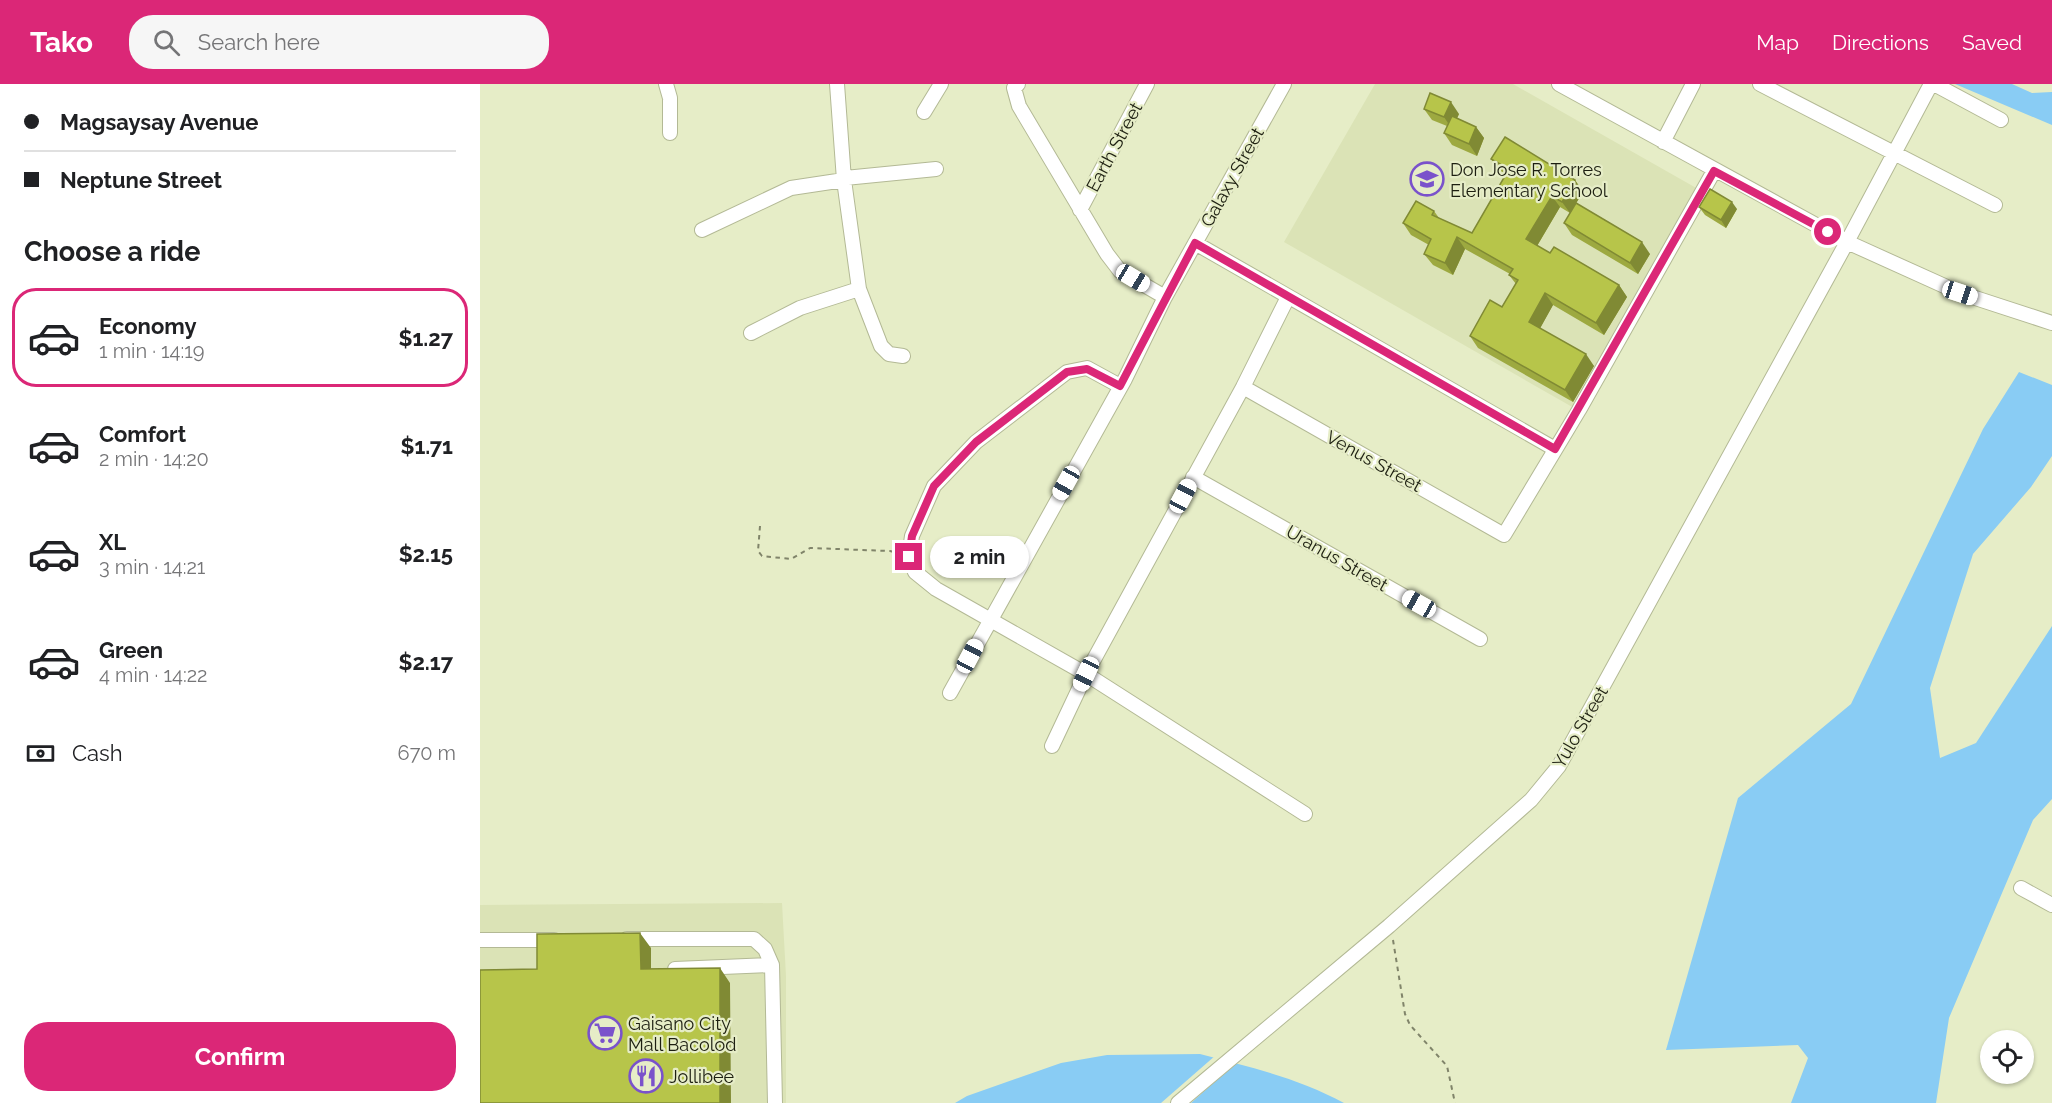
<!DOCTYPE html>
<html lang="en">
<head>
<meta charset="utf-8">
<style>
  :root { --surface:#fff; --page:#f6f6f6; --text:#202124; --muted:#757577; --line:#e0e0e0; --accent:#db2777 }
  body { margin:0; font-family:Raleway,sans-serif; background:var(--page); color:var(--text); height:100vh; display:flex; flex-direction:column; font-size:22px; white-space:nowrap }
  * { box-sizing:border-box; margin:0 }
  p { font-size:20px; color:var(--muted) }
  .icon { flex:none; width:33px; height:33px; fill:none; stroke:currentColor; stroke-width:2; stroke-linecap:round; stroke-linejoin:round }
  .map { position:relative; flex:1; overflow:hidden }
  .panel { display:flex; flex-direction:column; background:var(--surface); width:480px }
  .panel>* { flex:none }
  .guide { display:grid; align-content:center; height:132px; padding:0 24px; background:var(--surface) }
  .controls { position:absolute; left:1500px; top:946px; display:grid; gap:12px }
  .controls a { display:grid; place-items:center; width:54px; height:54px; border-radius:50%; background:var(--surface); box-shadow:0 2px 4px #0004; font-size:30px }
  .end { position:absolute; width:27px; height:27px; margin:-14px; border:8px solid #db2777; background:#fff; box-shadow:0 0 0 3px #fff }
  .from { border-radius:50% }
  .bubble { position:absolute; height:42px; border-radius:21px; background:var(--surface); box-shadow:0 2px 4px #0004; font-size:20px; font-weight:700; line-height:42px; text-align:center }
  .car { position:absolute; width:18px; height:36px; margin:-18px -9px; border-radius:8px; box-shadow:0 0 4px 2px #0007; background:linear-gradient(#fff 24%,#345 0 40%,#fff 0 76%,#345 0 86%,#fff 0) }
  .guide b { display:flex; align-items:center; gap:21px; height:57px; font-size:22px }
  .guide b+b { border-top:2px solid var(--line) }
  .guide i { width:15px; height:15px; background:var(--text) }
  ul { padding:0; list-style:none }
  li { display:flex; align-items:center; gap:18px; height:99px; margin:0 12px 9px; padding:0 12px; border:3px solid transparent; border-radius:24px }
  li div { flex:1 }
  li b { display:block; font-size:22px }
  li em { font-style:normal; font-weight:700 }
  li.on { border-color:var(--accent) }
  li>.icon { width:54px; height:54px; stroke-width:1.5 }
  h2 { padding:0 24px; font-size:27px; line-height:72px }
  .pay { display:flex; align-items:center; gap:15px; height:66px; padding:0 24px; font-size:22px }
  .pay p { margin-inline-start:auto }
  .primary-button { display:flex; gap:12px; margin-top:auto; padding:12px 24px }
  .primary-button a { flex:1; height:69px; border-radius:24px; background:var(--accent); color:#fff; font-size:24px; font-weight:700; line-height:69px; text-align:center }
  header { display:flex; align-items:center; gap:36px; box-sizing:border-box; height:84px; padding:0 30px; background:var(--accent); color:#fff }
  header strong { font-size:28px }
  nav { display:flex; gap:33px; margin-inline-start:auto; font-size:21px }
  .search { width:420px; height:54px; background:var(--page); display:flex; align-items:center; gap:15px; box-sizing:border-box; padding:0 21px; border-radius:24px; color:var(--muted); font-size:22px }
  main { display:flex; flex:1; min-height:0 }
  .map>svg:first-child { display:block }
</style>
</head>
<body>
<header>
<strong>Tako</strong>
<div class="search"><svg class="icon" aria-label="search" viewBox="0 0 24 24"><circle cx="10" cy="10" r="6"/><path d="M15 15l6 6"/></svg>Search here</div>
<nav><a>Map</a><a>Directions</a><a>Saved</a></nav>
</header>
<main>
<section class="panel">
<div class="guide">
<b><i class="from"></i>Magsaysay Avenue</b>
<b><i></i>Neptune Street</b>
</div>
<h2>Choose a ride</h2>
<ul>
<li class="on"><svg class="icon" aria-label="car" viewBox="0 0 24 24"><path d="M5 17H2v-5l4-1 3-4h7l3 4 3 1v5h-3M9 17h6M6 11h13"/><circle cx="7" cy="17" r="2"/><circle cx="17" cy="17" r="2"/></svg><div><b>Economy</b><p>1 min · 14:19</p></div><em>$1.27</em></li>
<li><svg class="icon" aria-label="car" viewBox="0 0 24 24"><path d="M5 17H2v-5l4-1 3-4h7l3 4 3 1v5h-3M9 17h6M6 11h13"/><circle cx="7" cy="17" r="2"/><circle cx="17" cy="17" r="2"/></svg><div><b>Comfort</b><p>2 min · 14:20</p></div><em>$1.71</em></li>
<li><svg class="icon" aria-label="car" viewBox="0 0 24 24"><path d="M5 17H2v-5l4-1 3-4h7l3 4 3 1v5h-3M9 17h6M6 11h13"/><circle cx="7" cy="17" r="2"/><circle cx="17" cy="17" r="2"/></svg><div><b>XL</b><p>3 min · 14:21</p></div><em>$2.15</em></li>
<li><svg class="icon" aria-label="car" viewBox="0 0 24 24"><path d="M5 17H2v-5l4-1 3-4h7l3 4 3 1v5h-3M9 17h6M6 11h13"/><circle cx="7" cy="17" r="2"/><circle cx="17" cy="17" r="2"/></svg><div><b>Green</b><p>4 min · 14:22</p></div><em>$2.17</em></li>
</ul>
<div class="pay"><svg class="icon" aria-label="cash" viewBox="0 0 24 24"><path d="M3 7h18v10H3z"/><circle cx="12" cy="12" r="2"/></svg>Cash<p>670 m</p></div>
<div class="primary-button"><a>Confirm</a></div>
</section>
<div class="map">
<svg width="1572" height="1019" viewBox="0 0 1572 1019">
  <rect width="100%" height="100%" fill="#e6edc7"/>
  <!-- built -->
  <path fill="#dbe3b6" d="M895 0H1033L1218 105 1094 324 804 158Z
    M302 819 306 892V1019H0V821Z"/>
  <!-- water -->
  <path fill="#89ccf4" d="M1475 0H1532L1552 9 1572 8V41Z
    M1539 288 1572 301V372L1551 403 1493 470 1450 604 1460 674 1496 659 1572 542V715L1553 736 1469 934 1456 1019H1311L1328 974 1318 961 1186 966 1258 714 1371 620 1503 345Z
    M720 970C770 983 818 994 864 1019H475L487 1012 581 979 627 971Z"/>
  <!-- pier -->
  <path fill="#e6edc7" d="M736 971 758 977 711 1019H681Z"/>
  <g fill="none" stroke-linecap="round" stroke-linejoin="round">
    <defs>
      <path id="minor" d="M186 0 190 14V49
        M538 0 534 4 539 22 627 170 640 187 685 213
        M1079 0 1367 158 1480 209 1572 239
        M1280 0 1515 121
        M1454 0 1521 36
        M444 28 461 0
        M1183 58 1213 0
        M365 94 456 85
        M600 126 667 0
        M222 146 311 104 364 96
        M715 159 1075 365
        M379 205 401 262 409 270 423 272
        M271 249 320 224 379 205 364 96 357 0
        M640 302 607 284 587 288 496 358 454 402 432 452 429 473 435 488 456 505 606 590 825 730
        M763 303 1024 451 1099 326 1234 87
        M713 393 1000 555
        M470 609 645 295 685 213 804 0
        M572 662 606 590 763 303 808 213
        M1541 804 1572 821
        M147 855H274L285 865 292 881 295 1019
        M0 856H74
        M195 885 292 881
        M698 1019 909 842 1051 716 1079 682 1367 158 1451 0"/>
    </defs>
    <!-- minor casing -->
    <use href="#minor" stroke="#b3b995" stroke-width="16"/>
    <!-- path -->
    <path stroke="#80846a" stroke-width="2" stroke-dasharray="4.5 4.5" stroke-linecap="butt" d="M280 442 278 467 282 472 311 475 330 464 410 467 418 469
      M913 856 925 930 930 941 967 982 975 1019"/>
    <!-- minor -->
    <use href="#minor" stroke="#fff" stroke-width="14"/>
  </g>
  <!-- wall -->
  <path fill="#9da940" d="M944 25 979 30 977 34 996 43 1004 54 997 72 972 61 964 49 967 42 952 36Z
    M1011 75 1095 96 1103 108 1090 129 1080 123 1057 162 1070 169 1139 201 1147 213 1124 251 1073 221 1060 244 1114 282 1093 318 998 264 990 252 1022 223 1036 200 1029 191 1030 190 985 165 973 191 953 181 944 170 949 161 931 151 923 139 954 127 959 134 992 149 1026 90 1019 86Z
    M1219 123 1257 125 1246 144 1225 131Z
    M1084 139 1170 170 1158 190 1092 151Z"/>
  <!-- shaded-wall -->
  <path fill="#808a34" d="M971 18 979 30 972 45 964 33Z
    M996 43 1004 54 997 72 989 60Z
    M1095 96 1103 108 1090 129 1082 118Z
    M1072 112 1080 123 1054 167 1046 155Z
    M1252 118 1257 125 1246 144 1241 136Z
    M977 153 985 165 973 191 965 179Z
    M1162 158 1170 170 1158 190 1150 179Z
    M1139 201 1147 213 1124 251 1116 239Z
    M1065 209 1073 221 1057 250 1049 238Z
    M1106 270 1114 282 1093 318 1085 306Z
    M160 849 171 864V900L161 885Z
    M240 884 250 899 251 1019H240Z"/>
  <!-- building -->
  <path fill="#b7c54a" stroke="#808a34" stroke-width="1.5" d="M950 9 971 18 964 33 944 25Z
    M972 32 996 43 989 60 964 49Z
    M1025 53 1095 96 1082 118 1072 112 1046 155 1070 169 1074 163 1139 201 1116 239 1065 209 1049 238 1106 270 1085 306 990 252 1010 216 1022 223 1038 196 1029 191 1033 185 977 153 965 179 944 170 951 155 923 139 936 117 954 127 952 131 992 149 1029 85 1011 75Z
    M1230 105 1252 118 1241 136 1219 123Z
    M1096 119 1162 158 1150 179 1084 139Z
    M160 849 161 885 240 884V1019H0V886L57 885V850Z"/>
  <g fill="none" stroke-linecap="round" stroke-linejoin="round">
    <!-- route -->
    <path stroke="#db2777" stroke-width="8" d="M429 473 432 452 454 402 496 358 587 288 607 285 640 302 715 159 1075 365 1234 87 1348 148"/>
  </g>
  <!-- icons -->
  <defs>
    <symbol id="school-ring" viewBox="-11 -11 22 22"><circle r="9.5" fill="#e6edc7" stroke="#7a52cb" stroke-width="1.5"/><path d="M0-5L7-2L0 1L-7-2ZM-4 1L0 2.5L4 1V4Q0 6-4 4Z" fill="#7a52cb"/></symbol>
    <symbol id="supermarket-ring" viewBox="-11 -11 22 22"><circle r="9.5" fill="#e6edc7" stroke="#7a52cb" stroke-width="1.5"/><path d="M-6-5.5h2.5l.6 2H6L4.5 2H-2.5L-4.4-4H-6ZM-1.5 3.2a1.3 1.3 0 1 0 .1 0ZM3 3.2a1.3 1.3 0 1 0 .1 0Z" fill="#7a52cb"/></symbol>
    <symbol id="restaurant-ring" viewBox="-11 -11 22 22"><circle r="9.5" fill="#e6edc7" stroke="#7a52cb" stroke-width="1.5"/><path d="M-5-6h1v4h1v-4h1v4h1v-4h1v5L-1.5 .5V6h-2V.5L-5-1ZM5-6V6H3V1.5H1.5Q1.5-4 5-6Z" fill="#7a52cb"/></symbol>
  </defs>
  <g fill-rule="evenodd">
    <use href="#school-ring" x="928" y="76" width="38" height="38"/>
    <use href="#supermarket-ring" x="106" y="930" width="38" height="38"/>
    <use href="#restaurant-ring" x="147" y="973" width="38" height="38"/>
  </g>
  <g text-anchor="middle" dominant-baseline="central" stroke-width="4.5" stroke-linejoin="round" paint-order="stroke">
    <!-- street labels -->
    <g font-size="18" fill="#1d1f11" stroke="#e6edc7">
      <text transform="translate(634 63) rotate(-62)">Earth Street</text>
      <text transform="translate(752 93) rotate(-61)">Galaxy Street</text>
      <text transform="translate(894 377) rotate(29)">Venus Street</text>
      <text transform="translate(857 474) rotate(30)">Uranus Street</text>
      <text transform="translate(1100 643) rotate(-60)">Yulo Street</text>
    </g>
    <!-- poi labels -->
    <g font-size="18" fill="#1d1f11" stroke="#e6edc7" text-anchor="start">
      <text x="970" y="85">Don Jose R. Torres<tspan x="970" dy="21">Elementary School</tspan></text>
      <text x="148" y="939">Gaisano City<tspan x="148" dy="21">Mall Bacolod</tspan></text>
      <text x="189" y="992">Jollibee</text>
    </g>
  </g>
</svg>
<div class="controls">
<a><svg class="icon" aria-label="locate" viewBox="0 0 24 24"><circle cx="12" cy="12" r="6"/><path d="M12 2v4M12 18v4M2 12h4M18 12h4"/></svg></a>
</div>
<i class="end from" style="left:1348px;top:148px"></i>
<i class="end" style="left:429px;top:473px"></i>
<div class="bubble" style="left:450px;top:452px;width:99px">2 min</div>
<i class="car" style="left:653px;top:194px;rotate:121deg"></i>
<i class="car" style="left:1480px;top:209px;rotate:108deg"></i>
<i class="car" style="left:586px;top:399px;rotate:209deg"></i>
<i class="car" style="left:703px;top:412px;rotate:28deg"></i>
<i class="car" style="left:939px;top:520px;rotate:299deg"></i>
<i class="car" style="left:490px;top:572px;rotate:28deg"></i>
<i class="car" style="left:606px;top:590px;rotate:205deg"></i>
</div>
</main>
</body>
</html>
